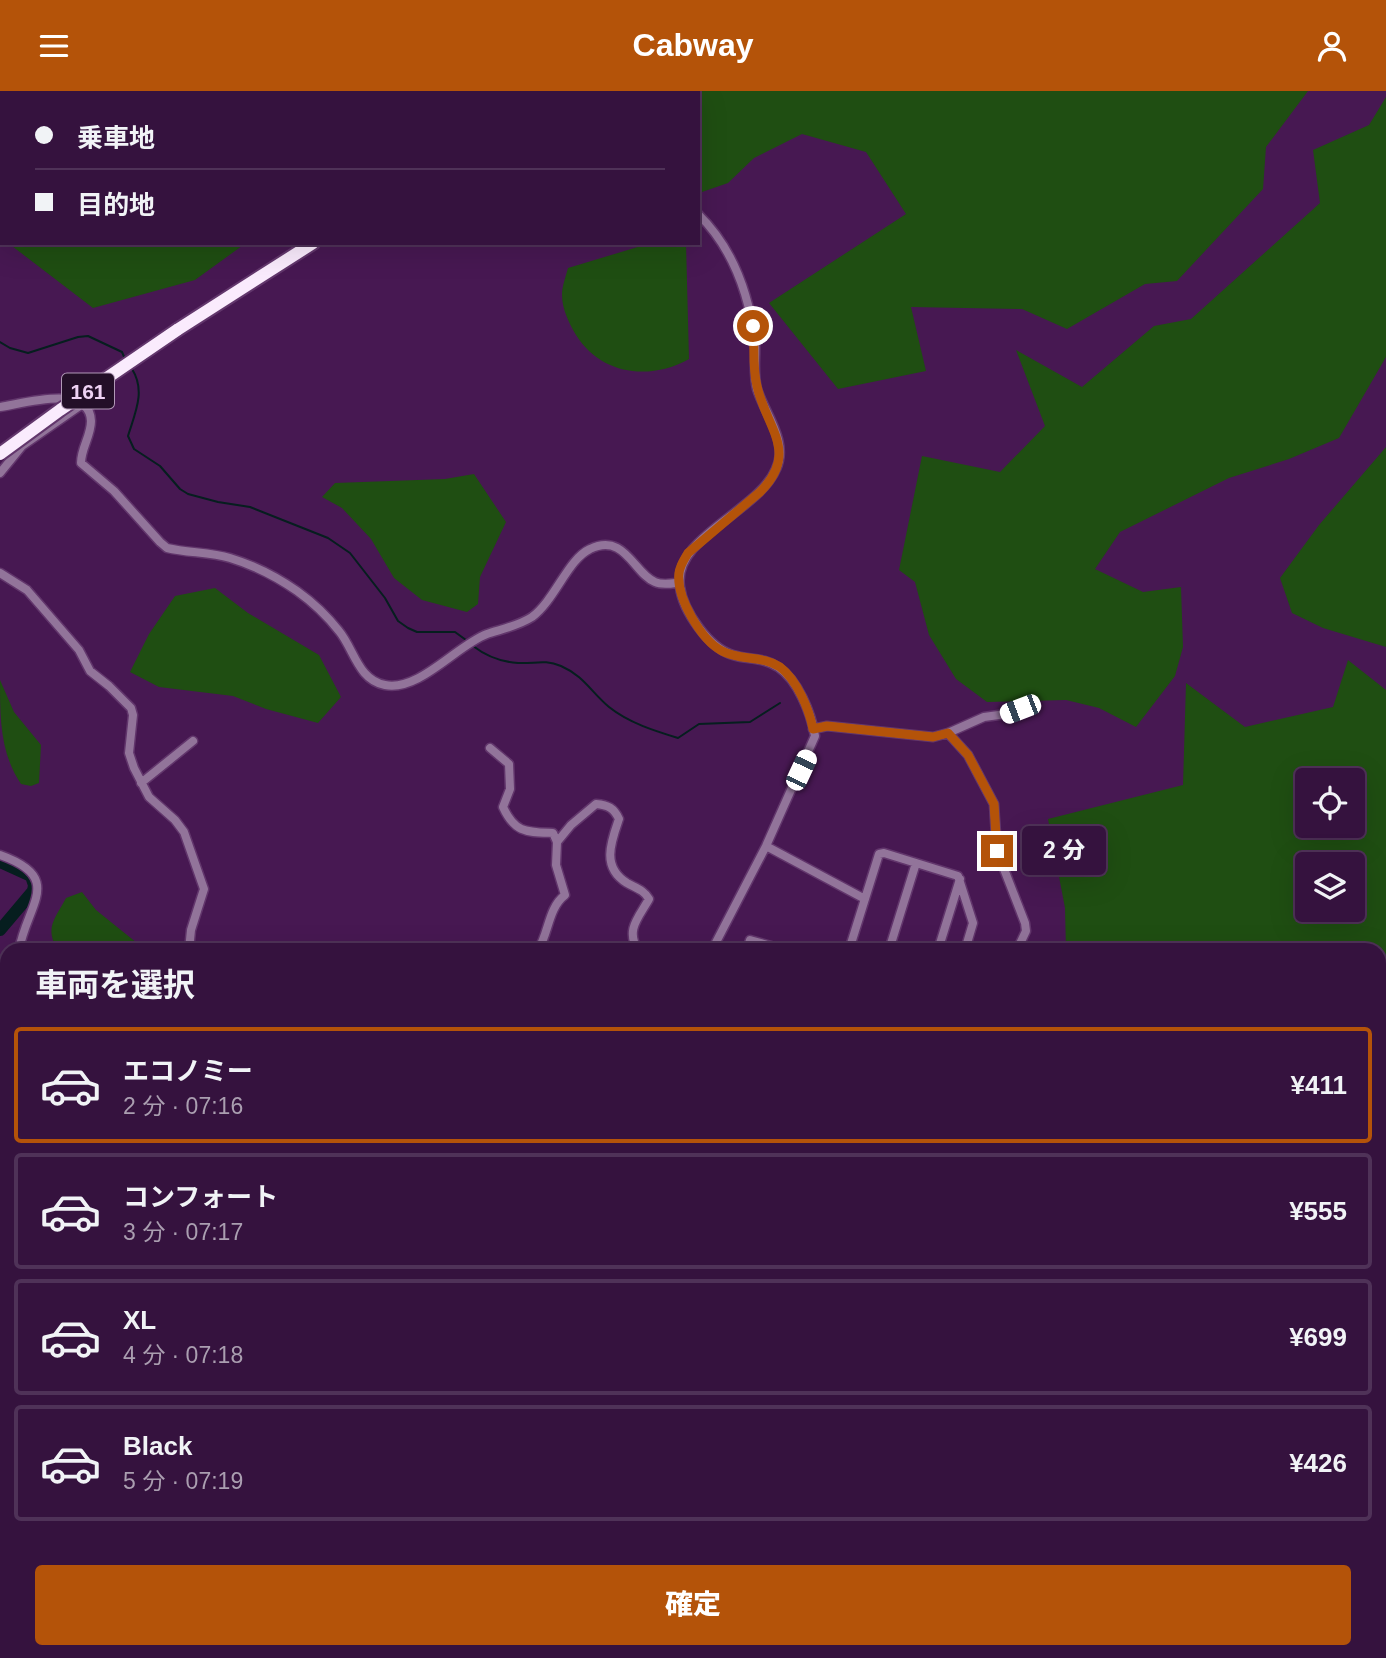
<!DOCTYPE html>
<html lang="ja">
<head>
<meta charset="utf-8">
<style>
  :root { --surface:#35123e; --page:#402049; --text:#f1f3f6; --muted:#aa9eb0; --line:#4f3258; --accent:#b45309 }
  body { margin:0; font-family:Helvetica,"Noto Sans JP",sans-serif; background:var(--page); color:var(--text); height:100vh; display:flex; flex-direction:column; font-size:26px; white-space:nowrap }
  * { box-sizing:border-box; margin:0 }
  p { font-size:23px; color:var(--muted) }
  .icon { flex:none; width:38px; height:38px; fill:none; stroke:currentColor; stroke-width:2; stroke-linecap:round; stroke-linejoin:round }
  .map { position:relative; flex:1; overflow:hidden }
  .sheet { position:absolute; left:0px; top:852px; width:1386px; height:716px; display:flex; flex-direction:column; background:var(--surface); border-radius:21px 21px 0 0; box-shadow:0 7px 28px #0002,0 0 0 2px var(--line) }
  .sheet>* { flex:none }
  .hud { position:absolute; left:0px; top:0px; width:700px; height:154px; box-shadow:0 7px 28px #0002,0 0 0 2px var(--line); display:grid; align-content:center; height:154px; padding:0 35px; background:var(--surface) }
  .tools { position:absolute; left:1295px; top:677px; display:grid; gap:14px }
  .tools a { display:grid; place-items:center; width:70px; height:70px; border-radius:7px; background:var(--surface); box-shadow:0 7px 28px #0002,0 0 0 2px var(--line); font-size:35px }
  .end { position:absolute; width:32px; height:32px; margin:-16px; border:9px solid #b45309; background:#fff; box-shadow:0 0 0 4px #fff }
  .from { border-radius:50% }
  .bubble { position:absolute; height:49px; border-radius:7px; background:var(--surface); box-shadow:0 7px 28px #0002,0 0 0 2px var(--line); font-size:23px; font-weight:800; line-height:49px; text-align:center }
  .car { position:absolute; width:21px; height:42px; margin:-21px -10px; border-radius:9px; box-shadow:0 0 5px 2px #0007; background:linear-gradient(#fff 24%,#345 0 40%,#fff 0 76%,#345 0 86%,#fff 0) }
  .hud b { display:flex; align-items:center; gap:24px; height:66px; font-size:26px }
  .hud b+b { border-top:2px solid var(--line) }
  .hud i { width:18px; height:18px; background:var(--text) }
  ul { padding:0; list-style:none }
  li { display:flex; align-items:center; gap:21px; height:116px; margin:0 14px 10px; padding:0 21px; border:4px solid var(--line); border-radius:7px }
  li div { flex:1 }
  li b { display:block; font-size:26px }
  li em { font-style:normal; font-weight:800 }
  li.active { border-color:var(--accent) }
  li>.icon { width:63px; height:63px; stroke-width:1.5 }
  h2 { padding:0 35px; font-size:32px; line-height:84px }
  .action { display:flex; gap:14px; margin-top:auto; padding:14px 35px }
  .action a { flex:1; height:80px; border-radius:7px; background:var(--accent); color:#fff; font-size:28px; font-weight:800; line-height:80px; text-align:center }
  header { display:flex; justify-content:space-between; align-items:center; height:91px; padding:0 35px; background:var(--accent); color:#fff; font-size:32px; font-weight:800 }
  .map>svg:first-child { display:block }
</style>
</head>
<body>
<header><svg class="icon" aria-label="menu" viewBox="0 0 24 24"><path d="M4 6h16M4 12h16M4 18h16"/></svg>Cabway<svg class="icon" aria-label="person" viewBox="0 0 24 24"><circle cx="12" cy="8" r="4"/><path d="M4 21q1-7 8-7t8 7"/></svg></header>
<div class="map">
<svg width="1386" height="1567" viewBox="0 0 1386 1567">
  <rect width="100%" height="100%" fill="#471852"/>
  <!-- green -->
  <path fill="#1f4e12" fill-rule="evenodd" d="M0 0H444L2 2V147Z
    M626 0H1308L1266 56 1263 98 1177 190 1145 193 1067 238 1022 218 911 216 926 280 838 298 769 212 906 123 866 61 802 43 754 67 728 92 702 101 698 98V2Z
    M1386 6V266L1339 347 1289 368 1229 387 1120 441 1095 478 1143 501 1181 496 1183 556 1175 585 1136 636 1099 617 1066 609 987 611 956 588 929 544 915 491 899 479 922 365 1000 381 1045 335 1016 259 1082 296 1154 235 1191 228 1320 112 1313 59 1369 34Z
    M8 152H246L195 189 93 217Z
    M651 152H686L689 268C650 290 601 284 576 244 569 232 562 218 562 204 562 195 566 185 568 177Z
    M1386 356V556L1323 537 1292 522 1280 487 1319 434Z
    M474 383 506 431 480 486 478 513 467 521 422 509 394 487 371 448 342 417 322 406 335 392 445 388Z
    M215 497 248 522 319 564 341 606 318 632 266 618 233 605 159 596 130 581 149 543 175 505Z
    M1348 569 1386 599V1567H1012L1016 1561H1379V859H1066L1065 817 1048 728 1183 694 1186 592 1245 636 1333 616ZM1307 690H1353V735H1307ZM1307 774H1353V819H1307Z
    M0 589 14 621 41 654 39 692 31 695 21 693C0 662 0 627 0 589Z
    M82 801 96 819 137 852 140 859H58C44 837 55 828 66 807Z
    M338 1561H428L431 1567H337Z
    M559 1561H877L880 1567H564Z"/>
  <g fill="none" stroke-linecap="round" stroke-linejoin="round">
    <!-- stream -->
    <path stroke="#061e1f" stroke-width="2" d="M0 251 10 257 28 262 78 246 88 245 122 261 125 268
      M132 278C146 300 135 322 128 345L134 358 160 375 180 398 188 403 218 411 250 416 328 447 350 462 385 507 398 530 408 537 417 541H455L466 549
      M473 555C486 565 502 571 518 572 535 573 544 568 561 575 584 585 591 601 609 616 629 632 655 640 678 647L699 633 750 631 780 612"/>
    <!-- river -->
    <path stroke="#061e1f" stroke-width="12" d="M0 771 31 785 34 794 33 800 0 839
      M0 1154 7 1152
      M7 1219 5 1233 7 1245
      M78 1567 82 1561"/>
    <defs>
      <path id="minor" d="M615 2 617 0
        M698 123C733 157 749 203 755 251 756 267 753 282 757 298 765 323 789 351 776 378 758 421 672 446 680 496 683 520 709 557 733 564 748 569 764 566 778 576 798 589 811 622 815 645L766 755 712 859
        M0 316C22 313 90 292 91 330 91 345 81 357 81 372L114 400 160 451 167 457C188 462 210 461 230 467 253 474 277 486 297 500 311 510 328 526 339 540 354 558 358 589 385 594 419 601 457 554 487 543 502 538 518 535 532 526 555 509 568 468 590 458 625 441 634 483 655 491 661 494 669 493 676 492
        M0 382 22 355 84 312
        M0 482 27 499 79 559 90 580 109 595 131 617 133 624 129 662 134 677 149 706 175 729 184 741 204 798 191 839 189 859
        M813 638 827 635 933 646 948 642 968 664 994 713 997 760 1025 832 1026 840 1017 859
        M948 642 984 626 1006 623 1033 613
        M490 657 509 673 510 698 503 716C515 742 526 741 553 742L557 751 556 774 565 804C548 817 549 842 538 859
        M141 692 193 650
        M557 751 571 734 596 713C608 714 614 717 619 728 611 751 601 776 627 792 636 797 644 799 649 808 639 826 625 839 638 859
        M766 755 865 808
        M0 764C65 787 27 813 19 859
        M747 859 750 849 785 859
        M849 859 879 763 884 762 958 785 973 832 965 859
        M889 859 916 772
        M938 859 960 788
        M0 869 7 874
        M905 1561 913 1567
        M244 1567 247 1561
        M288 1567 290 1561"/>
      <path id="major" d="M0 1367 7 1372
        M49 1567V1561"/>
      <path id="highway" d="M547 2 550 0
        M561 2 564 0
        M177 239 313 152"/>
    </defs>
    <!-- minor casing -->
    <use href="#minor" stroke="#62366c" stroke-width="11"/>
    <!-- major casing -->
    <use href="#major" stroke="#62366c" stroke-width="13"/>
    <!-- highway casing -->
    <use href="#highway" stroke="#62366c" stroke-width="16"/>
    <!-- minor -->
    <use href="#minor" stroke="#92749a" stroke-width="8"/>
    <!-- major -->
    <use href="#major" stroke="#eebcfa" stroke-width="10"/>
    <!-- highway -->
    <use href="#highway" stroke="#faebfd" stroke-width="12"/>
    <defs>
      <path id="highway-bridge" d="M0 363 60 319 177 239"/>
    </defs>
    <!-- highway-bridge casing -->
    <use href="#highway-bridge" stroke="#62366c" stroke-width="16" stroke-linecap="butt"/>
    <!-- highway-bridge -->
    <use href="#highway-bridge" stroke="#faebfd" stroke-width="12"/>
  </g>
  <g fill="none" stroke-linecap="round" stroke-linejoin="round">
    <!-- route -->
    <path stroke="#b45309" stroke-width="9" d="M753 235C755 255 752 276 757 295 766 337 800 361 760 401L688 462C684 469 680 474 679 482 676 506 701 549 722 560 740 570 762 564 780 576 797 589 809 618 813 638L827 635 933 646 948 642 968 664 994 713 997 760"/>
  </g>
  <g text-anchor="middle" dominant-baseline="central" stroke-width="5" stroke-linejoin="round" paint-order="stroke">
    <!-- shield labels -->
    <rect fill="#230f28" stroke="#b198b7" stroke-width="2" x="62" y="282.5" width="52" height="35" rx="5"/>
    <g font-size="21" font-weight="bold" fill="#eed2f4">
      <text x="88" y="300">161</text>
    </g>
  </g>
</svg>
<div class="tools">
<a><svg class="icon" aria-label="locate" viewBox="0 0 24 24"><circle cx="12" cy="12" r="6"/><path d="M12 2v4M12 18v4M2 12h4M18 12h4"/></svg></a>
<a><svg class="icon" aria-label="layers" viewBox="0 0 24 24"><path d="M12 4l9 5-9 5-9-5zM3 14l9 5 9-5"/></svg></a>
</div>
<i class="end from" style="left:753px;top:235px"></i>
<i class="end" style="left:997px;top:760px"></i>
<div class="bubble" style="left:1022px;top:735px;width:84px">2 分</div>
<i class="car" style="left:1020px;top:618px;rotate:249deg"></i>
<i class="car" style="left:801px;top:679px;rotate:25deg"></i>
<div class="hud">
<b><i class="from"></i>乗車地</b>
<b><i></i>目的地</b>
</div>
<section class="sheet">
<h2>車両を選択</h2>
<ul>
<li class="active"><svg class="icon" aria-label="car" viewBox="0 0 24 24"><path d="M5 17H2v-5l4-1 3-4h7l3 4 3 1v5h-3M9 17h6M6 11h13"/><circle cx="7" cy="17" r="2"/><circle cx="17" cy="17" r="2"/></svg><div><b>エコノミー</b><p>2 分 · 07:16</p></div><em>¥411</em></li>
<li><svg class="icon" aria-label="car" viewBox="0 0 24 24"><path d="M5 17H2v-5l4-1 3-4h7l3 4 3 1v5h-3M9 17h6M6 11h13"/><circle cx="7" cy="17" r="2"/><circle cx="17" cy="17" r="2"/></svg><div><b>コンフォート</b><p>3 分 · 07:17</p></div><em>¥555</em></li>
<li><svg class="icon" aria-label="car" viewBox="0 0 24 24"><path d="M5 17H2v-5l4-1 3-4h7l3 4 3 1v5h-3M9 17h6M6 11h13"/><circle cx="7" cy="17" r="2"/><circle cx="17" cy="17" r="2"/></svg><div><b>XL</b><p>4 分 · 07:18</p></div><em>¥699</em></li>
<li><svg class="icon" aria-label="car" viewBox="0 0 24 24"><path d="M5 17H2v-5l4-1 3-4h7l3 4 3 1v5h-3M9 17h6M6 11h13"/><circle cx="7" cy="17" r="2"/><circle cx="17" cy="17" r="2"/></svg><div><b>Black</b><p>5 分 · 07:19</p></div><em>¥426</em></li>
</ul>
<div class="action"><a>確定</a></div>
</section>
</div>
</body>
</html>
